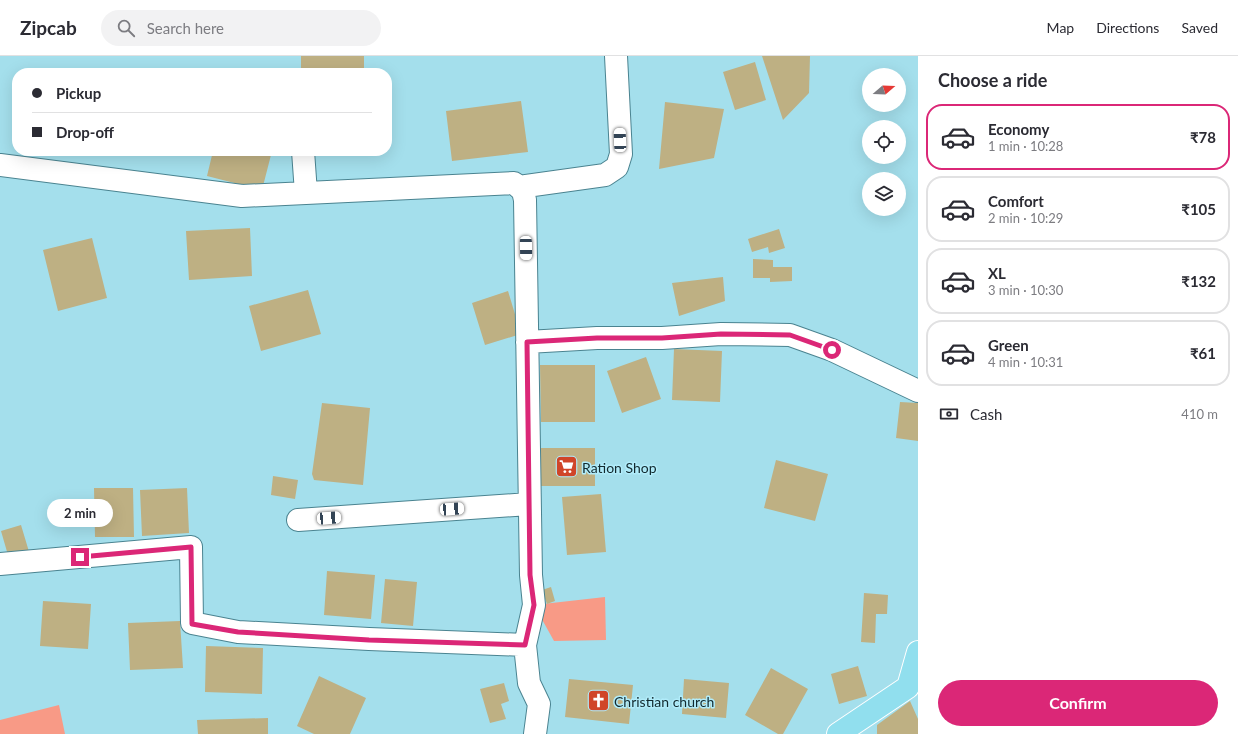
<!DOCTYPE html>
<html lang="en">
<head>
<meta charset="utf-8">
<style>
  :root { --surface:#fff; --page:#f2f2f3; --text:#2b2b33; --muted:#7c7c81; --line:#e1e1e2; --accent:#db2777 }
  body { margin:0; font-family:Lato,sans-serif; background:var(--page); color:var(--text); height:100vh; display:flex; flex-direction:column; font-size:15px; white-space:nowrap }
  * { box-sizing:border-box; margin:0 }
  p { font-size:13px; color:var(--muted) }
  .icon { flex:none; width:22px; height:22px; fill:none; stroke:currentColor; stroke-width:2; stroke-linecap:round; stroke-linejoin:round }
  .map { position:relative; flex:1; overflow:hidden }
  .drawer { display:flex; flex-direction:column; background:var(--surface); width:320px }
  .drawer>* { flex:none }
  .hud { position:absolute; left:12px; top:12px; width:380px; height:88px; border-radius:16px; box-shadow:0 4px 16px #0002; display:grid; align-content:center; height:88px; padding:0 20px; background:var(--surface) }
  .needle { width:26px; rotate:71deg }
  .controls { position:absolute; left:862px; top:12px; display:grid; gap:8px }
  .controls a { display:grid; place-items:center; width:44px; height:44px; border-radius:50%; background:var(--surface); box-shadow:0 4px 16px #0002; font-size:20px }
  .end { position:absolute; width:18px; height:18px; margin:-9px; border:5px solid #db2777; background:#fff; box-shadow:0 0 0 2px #fff }
  .from { border-radius:50% }
  .bubble { position:absolute; height:28px; border-radius:14px; background:var(--surface); box-shadow:0 4px 16px #0002; font-size:13px; font-weight:700; line-height:28px; text-align:center }
  .car { position:absolute; width:12px; height:24px; margin:-12px -6px; border-radius:5px; box-shadow:0 0 3px 1px #0007; background:linear-gradient(#fff 24%,#345 0 40%,#fff 0 76%,#345 0 86%,#fff 0) }
  .hud b { display:flex; align-items:center; gap:14px; height:38px; font-size:15px }
  .hud b+b { border-top:1px solid var(--line) }
  .hud i { width:10px; height:10px; background:var(--text) }
  ul { padding:0; list-style:none }
  li { display:flex; align-items:center; gap:12px; height:66px; margin:0 8px 6px; padding:0 12px; border:2px solid var(--line); border-radius:16px }
  li div { flex:1 }
  li b { display:block; font-size:15px }
  li em { font-style:normal; font-weight:700 }
  li.selected { border-color:var(--accent) }
  li>.icon { width:36px; height:36px; stroke-width:1.5 }
  h2 { padding:0 20px; font-size:18px; line-height:48px }
  .pay { display:flex; align-items:center; gap:10px; height:44px; padding:0 20px; font-size:15px }
  .pay p { margin-inline-start:auto }
  .primary-button { display:flex; gap:8px; margin-top:auto; padding:8px 20px }
  .primary-button a { flex:1; height:46px; border-radius:24px; background:var(--accent); color:#fff; font-size:16px; font-weight:700; line-height:46px; text-align:center }
  header { display:flex; align-items:center; gap:24px; box-sizing:border-box; height:56px; padding:0 20px; background:var(--surface); border-bottom:1px solid var(--line) }
  header strong { font-size:19px }
  nav { display:flex; gap:22px; margin-inline-start:auto; font-size:14px }
  .search { width:280px; height:36px; background:var(--page); display:flex; align-items:center; gap:10px; box-sizing:border-box; padding:0 14px; border-radius:22px; color:var(--muted); font-size:15px }
  main { display:flex; flex:1; min-height:0 }
  .map>svg:first-child { display:block }
</style>
</head>
<body>
<header>
<strong>Zipcab</strong>
<div class="search"><svg class="icon" aria-label="search" viewBox="0 0 24 24"><circle cx="10" cy="10" r="6"/><path d="M15 15l6 6"/></svg>Search here</div>
<nav><a>Map</a><a>Directions</a><a>Saved</a></nav>
</header>
<main>
<div class="map">
<svg width="918" height="678" viewBox="0 0 918 678">
  <rect width="100%" height="100%" fill="#a4dfec"/>
  <!-- green -->
  <path fill="#f89a86" d="M605 541 606 584 554 585 534 549Z
    M59 649 65 678H0V664Z"/>
  <!-- building -->
  <path fill="#beb083" d="M301 0H364V16H301Z
    M762 0H810L809 37 783 64Z
    M755 6 766 44 735 54 723 16Z
    M521 45 528 96 452 105 446 55Z
    M665 46 724 53 714 102 659 113Z
    M213 95H272L262 134 207 120Z
    M250 172 252 220 189 224 186 175Z
    M779 173 785 192 769 197 768 191 752 196 748 183Z
    M92 182 107 242 58 255 43 194Z
    M753 203 773 204V211H792V225L770 226V222H753Z
    M723 221 725 245 679 260 672 227Z
    M308 234 321 278 261 295 249 250Z
    M508 235 521 278 485 289 472 247Z
    M674 293 722 295 720 346 672 344Z
    M646 301 661 343 622 357 607 315Z
    M540 309H595V366H541Z
    M900 346 918 347V385L896 382Z
    M322 347 370 352 363 429 314 424 312 418Z
    M537 392H595V430H537Z
    M776 404 828 418 815 465 764 452Z
    M273 420 298 424 295 443 271 439Z
    M94 432H133L134 481H95Z
    M187 432 189 477 142 480 140 434Z
    M601 438 606 496 567 499 562 441Z
    M21 469 30 499 10 506 1 475Z
    M327 515 375 519 371 563 324 559Z
    M385 523 417 526 413 570 381 567Z
    M551 531 555 545 547 548 542 534Z
    M864 537 888 539 887 558H876L875 587 861 586Z
    M43 545 91 548 88 593 40 590Z
    M180 565 183 612 130 614 128 567Z
    M206 590 263 592 262 638 205 636Z
    M858 610 867 640 839 648 831 618Z
    M771 612 808 633 783 678H778L745 659Z
    M319 620 366 642 350 678H314L297 670Z
    M569 623 633 629 629 668 565 661Z
    M684 623 729 627 726 662 682 658Z
    M504 627 509 645 501 648 506 663 490 667 480 633Z
    M910 645 918 663V678H877V669Z
    M268 662V678H198L197 664Z"/>
  <g fill="none" stroke-linecap="round" stroke-linejoin="round">
    <defs>
      <path id="minor" d="M303 95 306 137
        M0 109 242 140 514 127 523 135 525 144 531 519 534 549 525 589 529 627 539 648 535 678
        M519 131 605 119 617 111 621 98 616 0
        M527 286 597 282H662L721 278 790 279 832 294 918 335
        M298 464 529 448
        M0 508 191 491 192 567 238 576 369 583 525 589"/>
      <path id="major" d="M838 678 908 631 918 596"/>
    </defs>
    <!-- minor casing -->
    <use href="#minor" stroke="#4a8390" stroke-width="24"/>
    <!-- major casing -->
    <use href="#major" stroke="#fff" stroke-width="24"/>
    <!-- minor -->
    <use href="#minor" stroke="#fff" stroke-width="22"/>
    <!-- major -->
    <use href="#major" stroke="#91dfee" stroke-width="22"/>
  </g>
  <g fill="none" stroke-linecap="round" stroke-linejoin="round">
    <!-- route -->
    <path stroke="#db2777" stroke-width="5" d="M80 501 191 491 192 568 238 576 369 584 525 589 534 549 530 519 527 286 597 282H662L721 278 790 279 832 294"/>
  </g>
  <!-- icons -->
  <defs>
    <symbol id="supermarket-square" viewBox="-11 -11 22 22"><rect x="-9" y="-9" width="18" height="18" rx="4" fill="#d04529" stroke="#b1ecfa"/><path d="M-6-5.5h2.5l.6 2H6L4.5 2H-2.5L-4.4-4H-6ZM-1.5 3.2a1.3 1.3 0 1 0 .1 0ZM3 3.2a1.3 1.3 0 1 0 .1 0Z" fill="#fff"/></symbol>
    <symbol id="church-square" viewBox="-11 -11 22 22"><rect x="-9" y="-9" width="18" height="18" rx="4" fill="#d04529" stroke="#b1ecfa"/><path d="M-1.2-6h2.4v3.5h3.3v2.4h-3.3V6h-2.4V-.1h-3.3v-2.4h3.3Z" fill="#fff"/></symbol>
  </defs>
  <g fill-rule="evenodd">
    <use href="#supermarket-square" x="554" y="398" width="25" height="25"/>
    <use href="#church-square" x="586" y="632" width="25" height="25"/>
  </g>
  <g text-anchor="middle" dominant-baseline="central" stroke-width="3" stroke-linejoin="round" paint-order="stroke">
    <!-- poi labels -->
    <g font-size="14" fill="#11292e" stroke="#b1ecfa" text-anchor="start">
      <text x="582" y="411">Ration Shop</text>
      <text x="614" y="645">Christian church</text>
    </g>
  </g>
</svg>
<div class="controls">
<a><svg class="needle" viewBox="-14 -14 28 28"><path d="M0-13l5 13h-10z" fill="#e53935"/><path d="M0 13l5-13h-10z" fill="#7c7c81"/></svg></a>
<a><svg class="icon" aria-label="locate" viewBox="0 0 24 24"><circle cx="12" cy="12" r="6"/><path d="M12 2v4M12 18v4M2 12h4M18 12h4"/></svg></a>
<a><svg class="icon" aria-label="layers" viewBox="0 0 24 24"><path d="M12 4l9 5-9 5-9-5zM3 14l9 5 9-5"/></svg></a>
</div>
<i class="end from" style="left:832px;top:294px"></i>
<i class="end" style="left:80px;top:501px"></i>
<div class="bubble" style="left:47px;top:443px;width:66px">2 min</div>
<i class="car" style="left:620px;top:84px;rotate:358deg"></i>
<i class="car" style="left:526px;top:192px;rotate:179deg"></i>
<i class="car" style="left:452px;top:453px;rotate:86deg"></i>
<i class="car" style="left:329px;top:462px;rotate:86deg"></i>
<div class="hud">
<b><i class="from"></i>Pickup</b>
<b><i></i>Drop-off</b>
</div>
</div>
<section class="drawer">
<h2>Choose a ride</h2>
<ul>
<li class="selected"><svg class="icon" aria-label="car" viewBox="0 0 24 24"><path d="M5 17H2v-5l4-1 3-4h7l3 4 3 1v5h-3M9 17h6M6 11h13"/><circle cx="7" cy="17" r="2"/><circle cx="17" cy="17" r="2"/></svg><div><b>Economy</b><p>1 min · 10:28</p></div><em>₹78</em></li>
<li><svg class="icon" aria-label="car" viewBox="0 0 24 24"><path d="M5 17H2v-5l4-1 3-4h7l3 4 3 1v5h-3M9 17h6M6 11h13"/><circle cx="7" cy="17" r="2"/><circle cx="17" cy="17" r="2"/></svg><div><b>Comfort</b><p>2 min · 10:29</p></div><em>₹105</em></li>
<li><svg class="icon" aria-label="car" viewBox="0 0 24 24"><path d="M5 17H2v-5l4-1 3-4h7l3 4 3 1v5h-3M9 17h6M6 11h13"/><circle cx="7" cy="17" r="2"/><circle cx="17" cy="17" r="2"/></svg><div><b>XL</b><p>3 min · 10:30</p></div><em>₹132</em></li>
<li><svg class="icon" aria-label="car" viewBox="0 0 24 24"><path d="M5 17H2v-5l4-1 3-4h7l3 4 3 1v5h-3M9 17h6M6 11h13"/><circle cx="7" cy="17" r="2"/><circle cx="17" cy="17" r="2"/></svg><div><b>Green</b><p>4 min · 10:31</p></div><em>₹61</em></li>
</ul>
<div class="pay"><svg class="icon" aria-label="cash" viewBox="0 0 24 24"><path d="M3 7h18v10H3z"/><circle cx="12" cy="12" r="2"/></svg>Cash<p>410 m</p></div>
<div class="primary-button"><a>Confirm</a></div>
</section>
</main>
</body>
</html>
